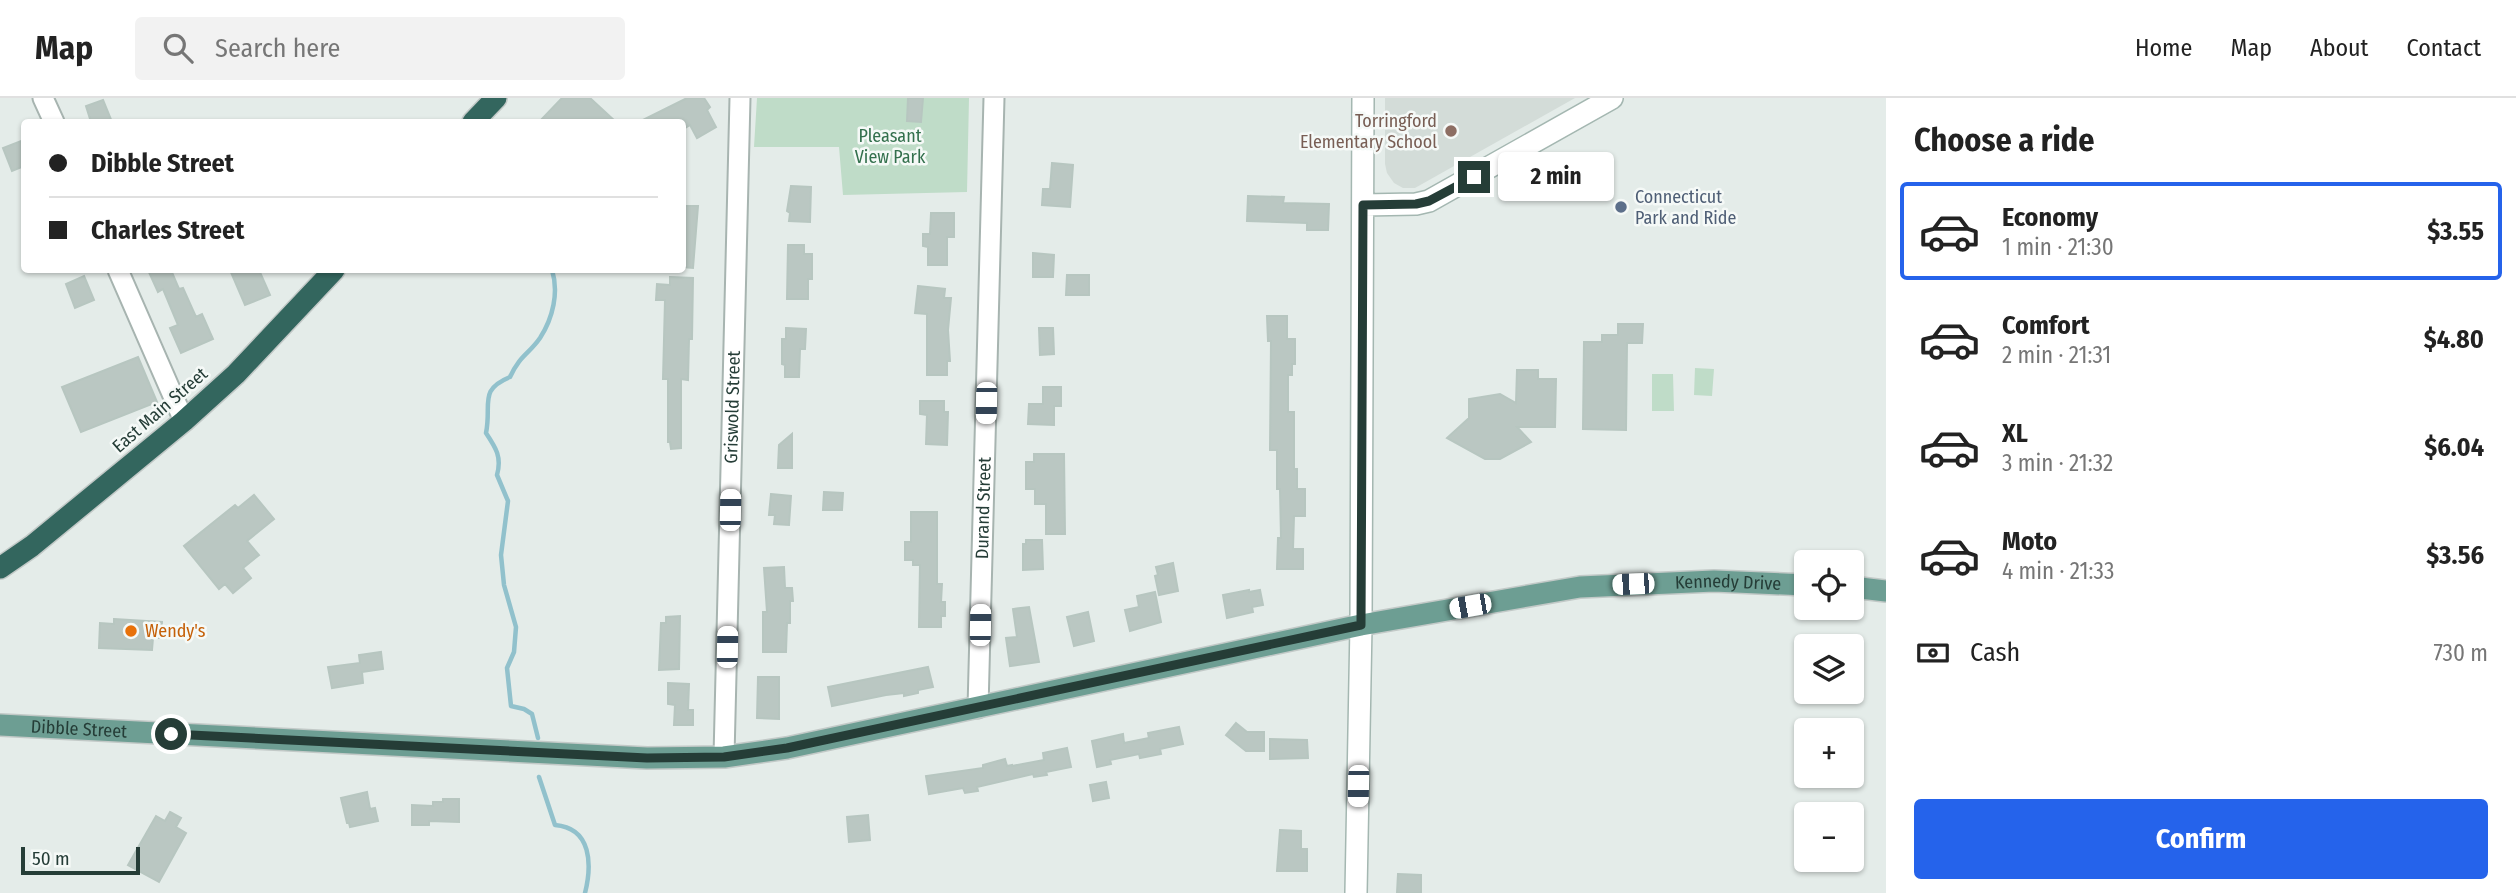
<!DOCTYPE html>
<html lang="en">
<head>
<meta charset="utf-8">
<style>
  :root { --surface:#fff; --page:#f2f2f2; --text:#222; --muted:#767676; --line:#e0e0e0; --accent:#2563eb }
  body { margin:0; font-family:"Fira Sans Condensed",sans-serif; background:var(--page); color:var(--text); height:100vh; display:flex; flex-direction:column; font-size:26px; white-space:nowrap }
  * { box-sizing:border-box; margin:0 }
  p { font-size:23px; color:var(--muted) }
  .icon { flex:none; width:38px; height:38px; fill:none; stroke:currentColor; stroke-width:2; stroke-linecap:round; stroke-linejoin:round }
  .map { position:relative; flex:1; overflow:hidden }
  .drawer { display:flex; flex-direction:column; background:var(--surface); width:630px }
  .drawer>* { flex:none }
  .guide { position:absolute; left:21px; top:21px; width:665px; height:154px; border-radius:7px; box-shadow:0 2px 5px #0004; display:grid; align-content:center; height:154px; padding:0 28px; background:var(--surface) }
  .controls { position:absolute; left:1794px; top:452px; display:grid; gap:14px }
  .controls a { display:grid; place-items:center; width:70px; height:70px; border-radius:7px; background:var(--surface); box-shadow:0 2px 5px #0004; font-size:35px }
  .scale { position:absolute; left:21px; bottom:18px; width:119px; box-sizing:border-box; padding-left:7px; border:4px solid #253d37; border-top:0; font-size:19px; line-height:24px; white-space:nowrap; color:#253d37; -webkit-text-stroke:5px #f5f9f7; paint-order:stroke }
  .end { position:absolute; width:32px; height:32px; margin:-16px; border:9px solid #253d37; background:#fff; box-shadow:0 0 0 4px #fff }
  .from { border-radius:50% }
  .bubble { position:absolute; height:49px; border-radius:7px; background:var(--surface); box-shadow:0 2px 5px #0004; font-size:23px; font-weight:700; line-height:49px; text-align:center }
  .car { position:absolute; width:21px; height:42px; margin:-21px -10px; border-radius:9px; box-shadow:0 0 5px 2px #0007; background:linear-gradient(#fff 24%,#345 0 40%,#fff 0 76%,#345 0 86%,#fff 0) }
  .guide b { display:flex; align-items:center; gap:24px; height:66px; font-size:26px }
  .guide b+b { border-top:2px solid var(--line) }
  .guide i { width:18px; height:18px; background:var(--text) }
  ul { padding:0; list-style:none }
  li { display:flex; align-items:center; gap:21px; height:98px; margin:0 14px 10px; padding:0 14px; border:4px solid transparent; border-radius:7px }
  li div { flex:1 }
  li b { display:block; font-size:26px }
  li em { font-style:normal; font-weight:700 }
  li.current { border-color:var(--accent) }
  li>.icon { width:63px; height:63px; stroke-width:1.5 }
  h2 { padding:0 28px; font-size:32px; line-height:84px }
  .pay { display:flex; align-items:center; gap:18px; height:77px; padding:0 28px; font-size:26px }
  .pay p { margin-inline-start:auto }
  .primary-button { display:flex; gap:14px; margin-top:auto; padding:14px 28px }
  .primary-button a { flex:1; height:80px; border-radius:7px; background:var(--accent); color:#fff; font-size:28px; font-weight:700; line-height:80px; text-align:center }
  header { display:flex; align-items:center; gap:42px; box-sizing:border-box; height:98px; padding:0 35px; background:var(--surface); border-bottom:2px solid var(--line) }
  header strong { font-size:33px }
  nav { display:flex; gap:38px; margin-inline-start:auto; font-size:24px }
  .search { width:490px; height:63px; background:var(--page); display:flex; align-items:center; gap:18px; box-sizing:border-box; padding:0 24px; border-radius:7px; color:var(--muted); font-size:26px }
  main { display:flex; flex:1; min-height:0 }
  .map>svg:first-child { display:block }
</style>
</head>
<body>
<header>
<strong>Map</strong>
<div class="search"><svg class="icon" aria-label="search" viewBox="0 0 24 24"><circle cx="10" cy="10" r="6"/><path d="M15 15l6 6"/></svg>Search here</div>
<nav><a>Home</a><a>Map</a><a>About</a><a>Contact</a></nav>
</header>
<main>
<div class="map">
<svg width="1886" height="795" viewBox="0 0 1886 795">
  <rect width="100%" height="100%" fill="#e4ece9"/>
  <!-- built -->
  <path fill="#d3dcd8" d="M1385 0H1575L1415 90H1403L1394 85 1387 75 1385 66Z"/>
  <!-- green -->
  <path fill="#bfdcc8" d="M757 0H969L967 94 843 97 839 49H754Z
    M1695 270 1714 271 1712 298 1694 297Z
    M1652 276H1673L1674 313H1652Z"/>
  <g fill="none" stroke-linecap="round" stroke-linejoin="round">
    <!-- stream -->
    <path stroke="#91c1cc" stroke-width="4.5" d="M538 640 532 616 524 611 511 608 507 570 514 554 516 529 504 487 501 457 508 403 497 377C502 359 496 350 486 335 492 306 478 292 510 279 520 257 529 256 540 240 553 220 559 194 552 172
      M539 679 555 727C592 730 592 767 585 795"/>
  </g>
  <!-- building -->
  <path fill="#bac7c2" stroke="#b7c6c0" stroke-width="2" d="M562 0H590L616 24H539Z
    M687 0H704L710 9 707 12 716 29 697 40 690 27 682 32V24H639Z
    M908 0H923L921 24 907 23Z
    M103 2 112 24H91L86 8Z
    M21 43 24 54V68L12 73 3 50Z
    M1052 65 1073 67 1070 109 1042 107 1043 91H1050Z
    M791 88 811 89 810 124 789 123 790 115 787 113Z
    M1248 98 1284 99 1283 105 1329 106 1328 132H1307V125L1247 123Z
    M682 108H698L693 170 682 169Z
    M931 115H954V139H947V167H928V149L923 148V136H930Z
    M788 147H804V156H812V181H808V201H787Z
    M1033 155 1054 157 1053 179H1033Z
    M148 172H171L179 191 183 190 196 219 202 216 213 241 181 255 170 230 178 227 163 191 158 194Z
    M230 172H259L270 197 245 207Z
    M1067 177H1089V197H1066Z
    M84 178 94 202 75 210 66 186Z
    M670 179 693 180 692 241H689L688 282 681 281V350L671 351 670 344H668V281H663L665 202H656L657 186 670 187Z
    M918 188 945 191 944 200H951L948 232 950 263H947V277H927V216L915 215Z
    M1267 218H1287V241H1295V266H1292V277H1288V314H1294V371H1297V391H1305V418H1294L1293 451H1303V471H1277L1278 440H1281L1280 391H1277V352H1270L1271 243H1268Z
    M1618 226H1643L1642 245H1627L1626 332 1583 331 1584 244H1602V237H1618Z
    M786 230 806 231 805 251H800L799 279H785V267L782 266V241H786Z
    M1039 230H1053L1054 256 1040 257Z
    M138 259 157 304 81 334 62 289Z
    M1517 272H1538V281H1556L1555 329H1517L1531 344 1500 361H1485L1447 340 1469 320V301L1500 296 1516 305Z
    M1043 289H1061V308H1054V327L1028 326 1029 306H1043Z
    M920 303H944V314H948L947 347 926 346 927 317 920 316Z
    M792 336V370H778L779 347Z
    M1034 356H1064L1065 436H1046V406H1035V391H1026V364H1034Z
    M824 394 843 395 842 412H823Z
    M771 396 791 398 789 427 774 426 775 417H769Z
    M254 397 274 421 247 443 259 457 243 470 251 480 233 495 225 486 219 491 184 448 235 407 238 410Z
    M911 414H937V486H942L941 504H945V518H941V529H919L920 467H913V462H905V444H911Z
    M1026 442H1042L1043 471 1023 472V446H1026Z
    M1173 465 1178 493 1159 497 1155 478 1158 477 1156 469Z
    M784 469 785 490H792L793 503H790V525H787L786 554H763V514H767L764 470Z
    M1249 492V494L1260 492 1263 507 1252 509 1253 514 1227 520 1223 497Z
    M1155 494 1161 524 1130 533 1125 512 1139 509 1137 498Z
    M1029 509 1039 564 1010 568 1006 540 1017 539 1013 511Z
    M1088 514 1094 543 1074 548 1067 519Z
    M680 518 679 571 659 572 661 525H666V519Z
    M114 521 162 524 161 540H153L152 552 99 550 100 525 114 526Z
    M381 554 383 571 362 574 363 585 332 590 328 569 360 565 359 557Z
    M928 569 933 589 918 592V595L904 598V595L886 597 832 608 828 589Z
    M758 579H779V621L757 620Z
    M668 585 689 586 688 612H693V627H674L675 607 668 606Z
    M1236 625 1247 634H1264V653H1246L1226 637Z
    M1179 629 1183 646 1160 651 1161 656 1140 660 1139 656 1110 662 1111 666 1097 669 1092 643 1123 636 1124 645 1149 640 1148 635Z
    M1270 641 1307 642 1308 660 1270 661Z
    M1067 650 1071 669 1046 674 1047 677 1034 679 1033 676 977 689 978 693 965 695 963 690 929 696 926 678 983 670V667L1005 661 1007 668 1012 667V668L1044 662 1043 655Z
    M1106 684 1109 700 1093 703 1090 687Z
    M367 694 370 711 375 710 378 723 350 729 349 725H347L341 700Z
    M443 701H459V724L429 723V727H412V707L433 708V704H443Z
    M170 714 181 720 176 729 186 735 159 784 128 767 156 718 165 723Z
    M868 717 870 742 849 744 847 719Z
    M1280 732 1301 733V751H1307V773H1277Z
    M1398 776 1421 777V795H1397Z"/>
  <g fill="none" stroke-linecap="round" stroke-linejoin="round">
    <defs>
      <g id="street">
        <path d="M43 0 54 24"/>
        <path d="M118 172 184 323"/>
        <path id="s1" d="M978 610 994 0"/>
        <path id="s2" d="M724 659 740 0"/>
      </g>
      <path id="secondary" d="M1363 107 1416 106 1429 103 1612 0
        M1356 795 1361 527 1363 0"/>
      <g id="primary">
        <path d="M1852 489 1886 493"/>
        <path id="s3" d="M0 627 647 660 724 659 787 650 1361 527 1580 489 1714 483 1806 487"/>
      </g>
      <path id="highway" d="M473 24 496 0
        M0 470 32 448 184 323 236 276 334 172"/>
    </defs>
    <!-- street casing -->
    <use href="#street" stroke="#a7b4b0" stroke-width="23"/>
    <!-- secondary casing -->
    <use href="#secondary" stroke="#a4b7b1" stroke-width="24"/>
    <!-- primary casing -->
    <use href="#primary" stroke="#c2c9c7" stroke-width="24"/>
    <!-- highway casing -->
    <use href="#highway" stroke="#c2c9c7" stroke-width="24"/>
    <!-- street -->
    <use href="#street" stroke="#fff" stroke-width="19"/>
    <!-- secondary -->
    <use href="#secondary" stroke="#fff" stroke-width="21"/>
    <!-- primary -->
    <use href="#primary" stroke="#6d9e93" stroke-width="21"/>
    <!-- highway -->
    <use href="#highway" stroke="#33665e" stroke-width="21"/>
  </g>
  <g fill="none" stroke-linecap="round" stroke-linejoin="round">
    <!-- route -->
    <path stroke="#253d37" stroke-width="9" d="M171 636 647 660 724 659 787 650 1361 527 1363 107 1416 106 1429 103 1474 79"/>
  </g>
  <!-- markers -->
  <circle fill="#8d6e63" stroke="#f5f9f7" stroke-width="2.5" cx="1451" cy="33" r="7"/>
  <circle fill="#5c6f8a" stroke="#f5f9f7" stroke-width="2.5" cx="1621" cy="109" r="7"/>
  <circle fill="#e8710a" stroke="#f5f9f7" stroke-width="2.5" cx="131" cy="533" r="7"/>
  <g text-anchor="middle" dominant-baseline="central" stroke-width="5" stroke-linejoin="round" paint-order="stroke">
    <!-- education labels -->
    <g font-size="18" fill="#785e54" stroke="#f5f9f7" text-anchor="end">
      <text x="1437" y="23">Torringford<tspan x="1437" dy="21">Elementary School</tspan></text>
    </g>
    <!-- park labels -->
    <g font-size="18" fill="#33704d" stroke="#f5f9f7">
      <text x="890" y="38">Pleasant<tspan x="890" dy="21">View Park</tspan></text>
    </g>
    <!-- service labels -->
    <g font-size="18" fill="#4e5e75" stroke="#f5f9f7" text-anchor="start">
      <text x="1635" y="99">Connecticut<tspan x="1635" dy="21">Park and Ride</tspan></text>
    </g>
    <!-- street labels -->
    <g font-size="18" fill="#253d37" stroke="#f5f9f7">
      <text stroke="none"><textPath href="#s2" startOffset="350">Griswold Street</textPath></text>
      <text transform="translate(160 312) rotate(-41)">East Main Street</text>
      <text stroke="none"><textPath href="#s1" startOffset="200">Durand Street</textPath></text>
      <text stroke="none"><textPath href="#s3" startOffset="1746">Kennedy Drive</textPath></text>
      <text stroke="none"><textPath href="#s3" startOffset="79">Dibble Street</textPath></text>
    </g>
    <!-- food labels -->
    <g font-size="18" fill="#c56008" stroke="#f5f9f7" text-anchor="start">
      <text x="145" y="533">Wendy's</text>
    </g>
  </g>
</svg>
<div class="controls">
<a><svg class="icon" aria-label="locate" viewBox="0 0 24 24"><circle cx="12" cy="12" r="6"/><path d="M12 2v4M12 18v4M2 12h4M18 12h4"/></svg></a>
<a><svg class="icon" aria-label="layers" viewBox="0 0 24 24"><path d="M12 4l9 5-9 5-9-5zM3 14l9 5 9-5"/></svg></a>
<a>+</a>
<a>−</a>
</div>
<div class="scale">50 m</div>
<i class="end from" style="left:171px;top:636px"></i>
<i class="end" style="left:1474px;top:79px"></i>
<div class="bubble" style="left:1498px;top:54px;width:116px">2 min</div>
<i class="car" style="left:986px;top:305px;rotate:181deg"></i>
<i class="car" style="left:730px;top:412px;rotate:1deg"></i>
<i class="car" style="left:1633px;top:486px;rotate:268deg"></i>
<i class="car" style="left:1470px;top:508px;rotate:260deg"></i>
<i class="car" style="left:980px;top:527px;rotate:1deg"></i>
<i class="car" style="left:727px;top:549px;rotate:1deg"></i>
<i class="car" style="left:1358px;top:688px;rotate:181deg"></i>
<div class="guide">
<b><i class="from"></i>Dibble Street</b>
<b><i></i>Charles Street</b>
</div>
</div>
<section class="drawer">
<h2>Choose a ride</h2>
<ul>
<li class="current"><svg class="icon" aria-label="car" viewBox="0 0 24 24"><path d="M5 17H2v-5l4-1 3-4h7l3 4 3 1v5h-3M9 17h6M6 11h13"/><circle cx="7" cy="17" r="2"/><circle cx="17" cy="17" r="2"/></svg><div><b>Economy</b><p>1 min · 21:30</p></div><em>$3.55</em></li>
<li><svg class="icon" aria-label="car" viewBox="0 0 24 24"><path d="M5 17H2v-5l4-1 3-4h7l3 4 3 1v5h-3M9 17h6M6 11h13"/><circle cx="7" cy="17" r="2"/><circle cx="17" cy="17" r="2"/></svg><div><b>Comfort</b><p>2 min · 21:31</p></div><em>$4.80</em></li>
<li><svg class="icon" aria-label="car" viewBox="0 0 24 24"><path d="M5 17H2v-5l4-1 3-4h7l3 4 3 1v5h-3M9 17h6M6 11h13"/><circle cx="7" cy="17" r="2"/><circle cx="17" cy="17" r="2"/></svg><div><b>XL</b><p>3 min · 21:32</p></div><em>$6.04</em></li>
<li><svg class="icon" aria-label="car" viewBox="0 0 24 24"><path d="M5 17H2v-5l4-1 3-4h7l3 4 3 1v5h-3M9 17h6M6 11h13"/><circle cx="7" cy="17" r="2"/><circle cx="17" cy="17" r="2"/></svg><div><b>Moto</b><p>4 min · 21:33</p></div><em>$3.56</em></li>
</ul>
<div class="pay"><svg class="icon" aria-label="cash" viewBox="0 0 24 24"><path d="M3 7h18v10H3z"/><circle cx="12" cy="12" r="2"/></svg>Cash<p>730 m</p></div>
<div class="primary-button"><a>Confirm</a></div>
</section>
</main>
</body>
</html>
